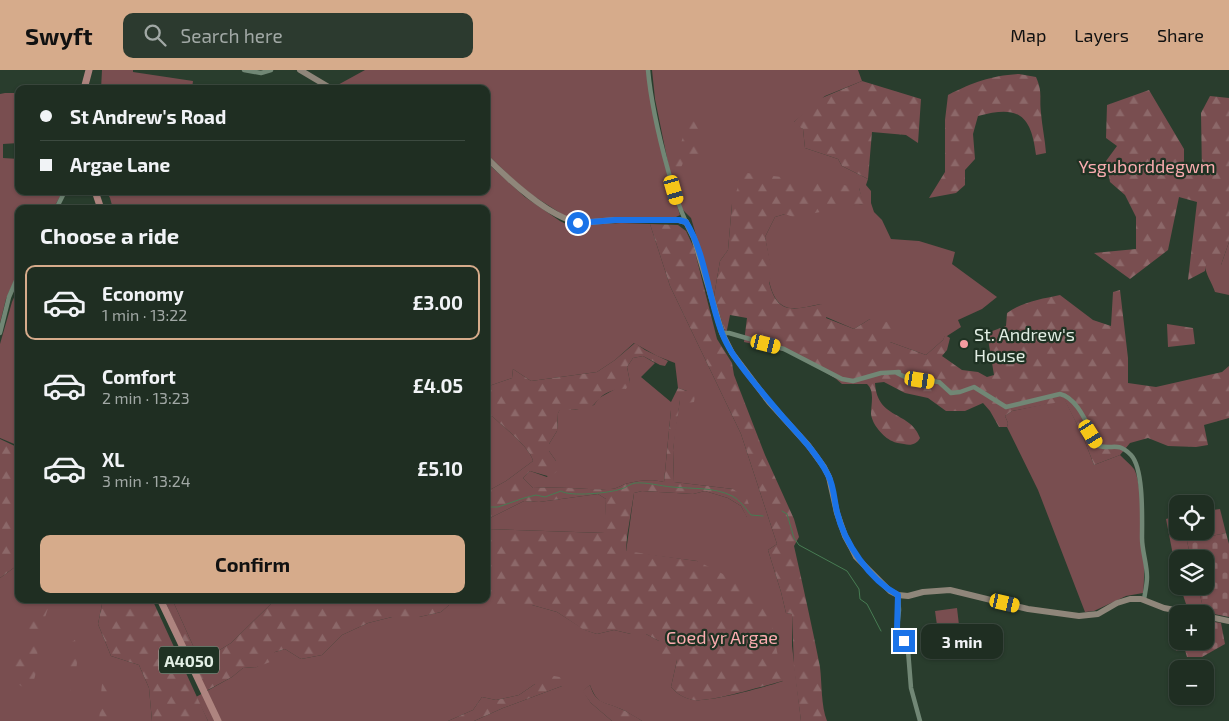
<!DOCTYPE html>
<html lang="en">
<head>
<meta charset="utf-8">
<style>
  :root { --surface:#1f2e22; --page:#2c3a2f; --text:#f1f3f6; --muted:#a1a8a5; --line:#3c4a40; --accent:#d6ab8b }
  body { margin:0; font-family:"Exo 2",sans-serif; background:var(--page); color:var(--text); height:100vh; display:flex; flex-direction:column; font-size:19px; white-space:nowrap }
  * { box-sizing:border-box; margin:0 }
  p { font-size:16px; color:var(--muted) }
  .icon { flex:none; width:28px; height:28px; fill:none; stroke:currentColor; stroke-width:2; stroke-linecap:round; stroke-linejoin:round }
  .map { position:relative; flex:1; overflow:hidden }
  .drawer { position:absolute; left:15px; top:135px; width:475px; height:398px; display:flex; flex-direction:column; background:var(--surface); border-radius:10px; box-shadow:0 1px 4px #0004,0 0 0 1px var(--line) }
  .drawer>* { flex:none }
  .guide { position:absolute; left:15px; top:15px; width:475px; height:110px; border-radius:10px; box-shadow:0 1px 4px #0004,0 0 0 1px var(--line); display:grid; align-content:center; height:110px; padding:0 25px; background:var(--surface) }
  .buttons { position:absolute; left:1169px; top:425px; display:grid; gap:10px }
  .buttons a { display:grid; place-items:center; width:45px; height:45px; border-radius:10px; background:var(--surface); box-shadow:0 1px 4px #0004,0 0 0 1px var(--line); font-size:25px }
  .end { position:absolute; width:22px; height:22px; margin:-11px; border:6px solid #1a73e8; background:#fff; box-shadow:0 0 0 2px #fff }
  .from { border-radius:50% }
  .bubble { position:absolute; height:35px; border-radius:10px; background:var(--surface); box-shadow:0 1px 4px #0004,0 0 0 1px var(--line); font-size:16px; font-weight:700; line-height:35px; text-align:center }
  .car { position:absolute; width:15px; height:30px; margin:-15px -8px; border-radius:6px; box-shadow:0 0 4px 1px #0007; background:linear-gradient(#f5c518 24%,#345 0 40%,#f5c518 0 76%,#345 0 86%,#f5c518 0) }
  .guide b { display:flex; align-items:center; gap:18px; height:48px; font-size:19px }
  .guide b+b { border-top:1px solid var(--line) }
  .guide i { width:12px; height:12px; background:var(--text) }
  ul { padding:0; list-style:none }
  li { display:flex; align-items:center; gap:15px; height:75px; margin:0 10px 8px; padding:0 15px; border:2px solid transparent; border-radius:10px }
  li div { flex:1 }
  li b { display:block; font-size:19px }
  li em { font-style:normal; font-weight:700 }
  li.selected { border-color:var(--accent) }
  li>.icon { width:45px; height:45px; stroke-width:1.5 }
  h2 { padding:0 25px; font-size:22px; line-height:60px }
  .action { display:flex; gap:10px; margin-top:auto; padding:10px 25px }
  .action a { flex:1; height:58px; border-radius:10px; background:var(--accent); color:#111; font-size:20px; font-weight:700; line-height:58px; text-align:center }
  header { display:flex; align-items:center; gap:30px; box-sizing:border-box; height:70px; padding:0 25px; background:var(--accent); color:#111 }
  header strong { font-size:24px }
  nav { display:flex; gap:28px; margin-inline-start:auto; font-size:18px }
  .search { width:350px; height:45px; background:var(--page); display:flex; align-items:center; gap:12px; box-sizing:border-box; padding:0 18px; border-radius:10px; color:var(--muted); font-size:19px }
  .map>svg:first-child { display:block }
</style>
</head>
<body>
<header>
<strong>Swyft</strong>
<div class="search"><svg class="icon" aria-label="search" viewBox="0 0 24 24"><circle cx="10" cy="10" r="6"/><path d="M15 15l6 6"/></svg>Search here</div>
<nav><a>Map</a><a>Layers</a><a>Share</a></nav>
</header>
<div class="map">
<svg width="1229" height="651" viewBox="0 0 1229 651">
  <defs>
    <pattern id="forest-firs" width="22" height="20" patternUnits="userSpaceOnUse" patternTransform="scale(1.25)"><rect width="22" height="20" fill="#794e50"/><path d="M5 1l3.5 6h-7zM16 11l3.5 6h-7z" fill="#8c6869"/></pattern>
    <pattern id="cemetery-stones" width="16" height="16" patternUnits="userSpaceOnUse" patternTransform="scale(1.25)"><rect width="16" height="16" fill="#794e50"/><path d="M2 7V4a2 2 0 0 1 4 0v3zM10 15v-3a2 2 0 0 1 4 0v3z" fill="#8c6869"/></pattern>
  </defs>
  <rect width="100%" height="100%" fill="#293d2d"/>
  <!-- green -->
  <path fill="#794e50" d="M102 0H133V2L193 11 192 19H101Z
    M365 0H647L667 102 680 145 676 147 585 151 568 148 532 125 514 110 486 83V19H336L334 17Z
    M652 0H858L862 11 825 26 794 52 803 59 805 78 838 89 842 96 868 109 866 115 871 121V133L874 142 882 150 891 169 919 171 955 182 952 194 997 227 982 239 958 250 961 257 947 266H945L943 270 926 285 890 272 870 249 854 259 826 247 821 234C793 240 777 245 769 211L772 205 765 167 775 147 785 144 863 134 859 118 732 134 728 180 720 191 714 226 691 148 682 139 669 98 655 29Z
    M5 23H19V73L3 74V88L19 89V121H63L53 139H19V200L6 229 0 253V24Z
    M486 92 525 127 560 151 570 156 621 153 650 154 670 216 741 364 777 474 768 480 781 522 786 543 792 544V576L801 651H642C635 647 628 642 621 639 603 631 598 636 590 615L583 621 591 633 612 651H474L503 638 562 616 535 614 519 625 496 630 482 627 473 640 448 651H208L196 627 232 607 243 598 257 597 275 582 285 579 301 589 322 585 342 565 368 553 392 547H419L441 542 449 535H532L557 542 585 560 597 564 614 560 631 564H646L659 571 677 590 671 617C677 624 685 629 695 630 711 632 766 617 783 611L697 491 626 482 634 423 642 421 693 424 705 421 728 428 741 436 747 447 733 419 674 412 673 380 675 360 680 330 687 321 678 318 675 293 657 286 634 273 615 290 597 302 531 311 513 299 512 308 486 317V139H113L110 128 106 121H486Z
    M1229 172V225L1215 222C1212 213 1205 203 1205 195H1221Z
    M19 216V376L0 368V274L12 232Z
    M643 286 655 293 641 307 671 332V340L664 412C653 409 640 410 629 413 623 414 617 419 611 419 584 420 559 416 533 418L523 408 530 401 547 407 556 391 549 381V374L557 361 558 343 560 339 575 340 594 335 599 328 617 318 630 312 627 297 633 288Z
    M1065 330 1082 364 1094 395 1120 385C1124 389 1130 394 1134 399 1143 412 1146 505 1143 523L1126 526 1094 541 1085 542 1038 420 1007 357 1008 353 1005 346 1012 341Z
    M486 341C497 351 531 378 533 391L506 411 486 422Z
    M598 424 606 429 605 463 486 459 490 448 524 431 539 432Z
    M1220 439 1226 463 1187 471 1191 489H1178L1177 506 1166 449 1177 446 1178 461H1205V441Z
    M19 494V529H103L98 554 111 586 139 595 149 618 152 651H0V508Z
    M1180 516H1198L1204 542 1188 540Z
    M172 529H276L231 573 218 581 195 580Z
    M957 538 962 581 941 584 935 541Z"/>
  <!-- forest -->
  <path fill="url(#forest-firs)" d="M1019 4 1036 7C1043 23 1039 26 1041 43 1042 56 1045 69 1046 83L1036 85C1031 44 1018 35 978 46L973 64 975 89 965 100V115L956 123 929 128 945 102V50L948 25C974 12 990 6 1019 4Z
    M862 11 921 29 918 73 906 65 872 62 868 109 842 96 838 89 805 78 803 59 793 53 817 30Z
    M1149 20 1184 79V105H1202L1201 43 1210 26 1229 28V172L1221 195H1206L1205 201 1188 210 1197 132 1179 127 1168 180 1130 209 1094 183 1136 179V147L1125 125 1110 112 1106 91 1117 76 1106 68 1107 35Z
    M689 49H693C701 65 708 70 699 89L692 93H683L674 113 670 99 674 94Z
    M747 103 834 113 859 118 864 134 793 147 785 144 775 147 765 167 773 205 769 212C777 245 793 240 821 234L829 239 826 248 854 259 870 249 894 253 897 261 890 272 926 285 943 270 945 265 950 268 947 280 942 286 962 300 978 302 987 307 994 305 987 263 1006 256 1007 243C1022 232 1041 229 1060 225L1093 250 1111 256 1113 222 1120 220 1128 288V313L1156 317 1222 302 1229 296V348L1204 355 1208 375 1196 377 1168 376 1148 368 1130 373 1120 385 1094 395 1082 364 1065 331 1012 341 1005 346 1008 353 1007 357H999L990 341 983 333 965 341H946L928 328 905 323 884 312 875 313C877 350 911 341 920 368 917 374 911 376 904 374 900 373 895 373 892 371 883 367 872 354 871 344 871 334 875 321 867 314H842L835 308 792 283 744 272 747 248 730 245 726 265 714 226 720 191 728 180 732 134 739 114Z
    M650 154 678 155 686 161 694 178 717 269 732 293 734 305 765 385 794 449 799 467 794 476C803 516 812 556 820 597 822 614 821 636 827 651H801L794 598 792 544 786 543 781 522 768 480 777 474 741 364 670 216Z
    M1167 254 1193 258 1195 274 1168 277Z
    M635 273 645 280 668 291 665 296 660 295 643 286 633 288 627 297 630 312 626 319C616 318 605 322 598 330 595 333 593 336 589 338 580 340 570 340 560 340L558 343 557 361 549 374V381L556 391 557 401 551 407 530 401 523 408 533 418C559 416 584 420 611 419 617 419 623 414 629 413 640 410 653 409 664 412L671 340V332L678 318 687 321 695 326 694 332 687 333 680 330 673 380 674 412 733 419 747 429 753 446 747 447 741 436 728 428 705 421 693 424 642 421 634 423 627 467 626 481 697 491 737 511 769 542 783 611C762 616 714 632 694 630 685 629 677 624 671 617L677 590 667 589 659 582V571L646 564H631L614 560 597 564 584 560 557 542 532 535H449L441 542 419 547H392L368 553 342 565 322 585 301 589 285 579 275 582 270 592 257 597 243 598 232 607 206 621 164 529H172L195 580 218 581 231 573 276 529H486V459L604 463 606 429 598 424 539 432 524 431 490 448 486 458V422L506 411 533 391C531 378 497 351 486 341V317L512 308 513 299 531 311 597 302 615 290Z
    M0 369 19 378V494L0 508Z
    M37 529H51L37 572 38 595 31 621C27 619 20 616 17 613 7 603 7 588 15 578L26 576 28 557Z
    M103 529H152L208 651H152L149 618 139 595 111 586 98 554Z
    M75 570C81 592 74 612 66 632L63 626 67 605 69 574Z
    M554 606 565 608 562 616 503 638 474 651H448L473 640 482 627 496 630 519 625 535 614Z
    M107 610 112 616 109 651H99L102 612Z
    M590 615C596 635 605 631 621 639 628 642 636 647 642 651H612L591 633 582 621Z"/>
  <!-- cemetery -->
  <path fill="url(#cemetery-stones)" d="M1226 463 1229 474V547L1204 542 1198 516H1205V489H1191L1187 471Z
    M1205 550 1221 553 1225 574 1202 587H1187L1185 580 1176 581 1174 562 1177 556 1178 571H1205Z"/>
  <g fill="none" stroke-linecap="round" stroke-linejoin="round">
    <!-- stream -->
    <path stroke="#477c53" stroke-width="1" d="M486 437H498L524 428 536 425 545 427 561 421C570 427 610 423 621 419 626 418 629 414 635 413 647 412 660 416 672 417 692 419 715 417 732 426 740 430 746 439 751 445L763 446
      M782 441 787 444 794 468 799 475 847 501 859 519 860 529 867 534 881 561"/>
    <!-- street -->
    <path stroke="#718775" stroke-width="4.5" d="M244 0 261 3 271 0
      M648 0C651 34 659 67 668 100 673 118 678 135 686 152
      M56 139 65 121
      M0 263 9 227 19 204
      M722 263H729L784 279 842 309 853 311 881 303 899 302
      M897 303 907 308 939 312 951 323 960 322 974 317 1006 337 1060 324C1079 328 1089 360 1099 376 1113 380 1117 371 1131 385 1144 399 1142 449 1142 468 1142 481 1147 494 1147 507 1147 515 1145 522 1144 530
      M898 525 899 540 897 559 908 580 911 618 920 651"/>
    <!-- secondary -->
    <path stroke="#8f867a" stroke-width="6" d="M300 0 332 19
      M486 87C509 110 547 146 579 153L615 150H679L686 152 694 168 722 263 732 283 769 332 808 375 824 397 829 407 837 443 845 466 851 477 856 487 890 521 898 525 908 526 923 522 950 520 1028 539 1079 546 1098 544 1117 533 1130 529H1141L1164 538 1196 544
      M1205 546 1229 551"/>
    <!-- primary -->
    <path stroke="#ae847f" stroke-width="7" d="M84 19 89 0
      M95 121 101 139
      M160 529 218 651"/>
  </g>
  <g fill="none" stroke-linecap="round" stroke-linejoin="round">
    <!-- route -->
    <path stroke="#1a73e8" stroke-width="6" d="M578 153 615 150H679L686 152C705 182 709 230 722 263 728 279 738 292 748 305 759 319 770 332 782 346 798 364 817 383 828 405 834 416 834 430 837 442 844 473 870 510 898 525L897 559 904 571"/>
  </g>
  <!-- markers -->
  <circle fill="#f49b9f" stroke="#1f3223" stroke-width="2" cx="964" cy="274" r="5"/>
  <g text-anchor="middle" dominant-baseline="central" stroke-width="4.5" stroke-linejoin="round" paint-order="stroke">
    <!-- shield labels -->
    <rect fill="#1f3223" stroke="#a8b6aa" stroke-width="1" x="159" y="576.5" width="60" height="27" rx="4"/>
    <g font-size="16" font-weight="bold" fill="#e2eee4">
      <text x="189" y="590">A4050</text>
    </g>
    <!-- park labels -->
    <g font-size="18" fill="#fbadb0" stroke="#1f3223">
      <text x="1147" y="96">Ysguborddegwm</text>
      <text x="722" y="567">Coed yr Argae</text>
    </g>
    <!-- poi labels -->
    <g font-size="18" fill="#e2eee4" stroke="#1f3223" text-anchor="start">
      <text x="974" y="264">St. Andrew's<tspan x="974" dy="21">House</tspan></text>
    </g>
  </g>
</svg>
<div class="buttons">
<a><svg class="icon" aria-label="locate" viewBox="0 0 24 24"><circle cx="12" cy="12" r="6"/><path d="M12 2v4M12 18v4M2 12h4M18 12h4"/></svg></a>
<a><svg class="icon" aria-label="layers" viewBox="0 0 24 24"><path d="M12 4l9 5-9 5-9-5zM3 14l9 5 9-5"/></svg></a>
<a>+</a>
<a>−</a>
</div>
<i class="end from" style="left:578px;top:153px"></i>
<i class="end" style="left:904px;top:571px"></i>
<div class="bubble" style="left:921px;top:554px;width:82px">3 min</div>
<i class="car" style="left:674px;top:120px;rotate:164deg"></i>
<i class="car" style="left:766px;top:274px;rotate:104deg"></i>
<i class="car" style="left:920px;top:310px;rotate:99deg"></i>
<i class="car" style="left:1091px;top:364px;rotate:148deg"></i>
<i class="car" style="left:1005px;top:533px;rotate:103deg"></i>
<div class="guide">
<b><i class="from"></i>St Andrew's Road</b>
<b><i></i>Argae Lane</b>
</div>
<section class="drawer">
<h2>Choose a ride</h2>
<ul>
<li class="selected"><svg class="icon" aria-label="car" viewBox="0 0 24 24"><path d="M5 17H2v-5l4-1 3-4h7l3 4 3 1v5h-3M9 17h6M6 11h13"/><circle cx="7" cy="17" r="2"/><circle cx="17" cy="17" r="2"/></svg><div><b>Economy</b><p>1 min · 13:22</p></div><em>£3.00</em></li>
<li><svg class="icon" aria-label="car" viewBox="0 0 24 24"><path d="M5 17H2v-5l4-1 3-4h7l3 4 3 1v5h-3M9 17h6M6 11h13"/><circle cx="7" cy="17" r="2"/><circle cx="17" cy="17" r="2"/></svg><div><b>Comfort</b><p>2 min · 13:23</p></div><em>£4.05</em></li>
<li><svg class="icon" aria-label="car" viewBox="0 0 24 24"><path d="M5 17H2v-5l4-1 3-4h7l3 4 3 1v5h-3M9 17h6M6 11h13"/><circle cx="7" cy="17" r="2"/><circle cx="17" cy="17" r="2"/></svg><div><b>XL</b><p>3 min · 13:24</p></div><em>£5.10</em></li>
</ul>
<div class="action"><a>Confirm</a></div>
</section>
</div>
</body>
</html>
